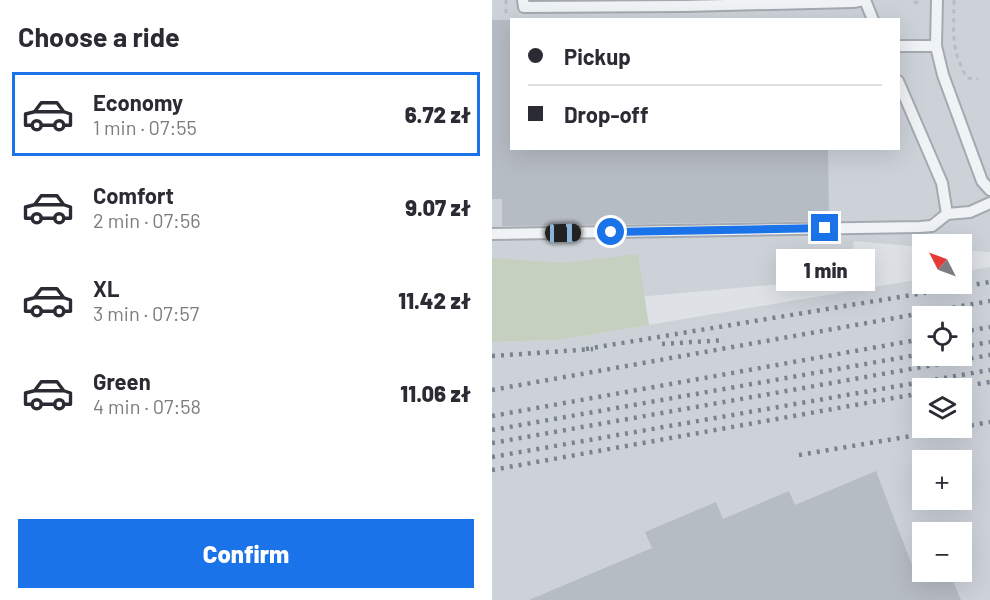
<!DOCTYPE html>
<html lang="en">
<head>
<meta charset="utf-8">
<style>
  :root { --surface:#fff; --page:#f7f7f7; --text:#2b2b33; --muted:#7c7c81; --line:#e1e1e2; --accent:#1a73e8 }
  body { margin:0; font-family:Barlow,sans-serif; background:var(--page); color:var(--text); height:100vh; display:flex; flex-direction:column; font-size:22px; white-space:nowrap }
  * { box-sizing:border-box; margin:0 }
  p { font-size:20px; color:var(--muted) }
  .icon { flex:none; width:33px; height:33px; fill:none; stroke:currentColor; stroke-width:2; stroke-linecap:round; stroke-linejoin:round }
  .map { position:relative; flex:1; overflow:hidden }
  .drawer { display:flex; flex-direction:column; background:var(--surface); width:492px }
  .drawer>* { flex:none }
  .guide { position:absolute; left:18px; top:18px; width:390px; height:132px; border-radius:0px; box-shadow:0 6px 24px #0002; display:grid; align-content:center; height:132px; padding:0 18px; background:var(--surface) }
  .needle { width:39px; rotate:312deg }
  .tools { position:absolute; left:420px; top:234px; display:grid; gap:12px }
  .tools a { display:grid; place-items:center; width:60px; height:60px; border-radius:0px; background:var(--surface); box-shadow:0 6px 24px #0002; font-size:30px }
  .end { position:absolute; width:27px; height:27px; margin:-14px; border:8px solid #1a73e8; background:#fff; box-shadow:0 0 0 3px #fff }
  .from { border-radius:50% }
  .bubble { position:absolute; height:42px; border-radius:0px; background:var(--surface); box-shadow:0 6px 24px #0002; font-size:20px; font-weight:800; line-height:42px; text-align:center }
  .car { position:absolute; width:18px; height:36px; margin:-18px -9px; border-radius:8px; box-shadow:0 0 4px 2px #0007; background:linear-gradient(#222 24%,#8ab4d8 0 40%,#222 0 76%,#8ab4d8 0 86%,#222 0) }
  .guide b { display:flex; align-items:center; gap:21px; height:57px; font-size:22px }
  .guide b+b { border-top:2px solid var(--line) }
  .guide i { width:15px; height:15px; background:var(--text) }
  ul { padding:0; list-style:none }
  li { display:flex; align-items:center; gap:18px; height:84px; margin:0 12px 9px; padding:0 6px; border:3px solid transparent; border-radius:0px }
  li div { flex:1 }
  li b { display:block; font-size:22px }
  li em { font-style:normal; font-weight:800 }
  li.active { border-color:var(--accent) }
  li>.icon { width:54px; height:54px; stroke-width:1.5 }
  h2 { padding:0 18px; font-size:27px; line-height:72px }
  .cta { display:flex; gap:12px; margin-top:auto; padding:12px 18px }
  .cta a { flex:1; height:69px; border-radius:0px; background:var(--accent); color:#fff; font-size:24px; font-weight:800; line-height:69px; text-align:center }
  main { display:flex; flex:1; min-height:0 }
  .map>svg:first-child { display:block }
</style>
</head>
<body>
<main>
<section class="drawer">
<h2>Choose a ride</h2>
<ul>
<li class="active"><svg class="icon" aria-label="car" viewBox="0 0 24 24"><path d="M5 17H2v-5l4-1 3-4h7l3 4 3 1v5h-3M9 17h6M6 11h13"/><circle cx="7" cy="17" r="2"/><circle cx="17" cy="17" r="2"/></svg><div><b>Economy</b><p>1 min · 07:55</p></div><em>6.72 zł</em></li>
<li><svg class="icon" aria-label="car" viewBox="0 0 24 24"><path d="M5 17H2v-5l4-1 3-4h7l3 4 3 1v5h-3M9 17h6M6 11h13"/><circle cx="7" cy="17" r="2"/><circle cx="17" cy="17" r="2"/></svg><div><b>Comfort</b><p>2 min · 07:56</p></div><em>9.07 zł</em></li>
<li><svg class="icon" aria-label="car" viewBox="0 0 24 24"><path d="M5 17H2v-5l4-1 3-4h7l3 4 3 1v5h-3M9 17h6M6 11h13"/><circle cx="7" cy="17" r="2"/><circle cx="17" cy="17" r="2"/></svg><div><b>XL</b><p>3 min · 07:57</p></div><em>11.42 zł</em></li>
<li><svg class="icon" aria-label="car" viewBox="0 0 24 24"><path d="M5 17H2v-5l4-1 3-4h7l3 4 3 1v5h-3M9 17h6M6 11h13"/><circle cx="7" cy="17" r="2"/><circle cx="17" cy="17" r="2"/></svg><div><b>Green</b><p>4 min · 07:58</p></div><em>11.06 zł</em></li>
</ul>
<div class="cta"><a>Confirm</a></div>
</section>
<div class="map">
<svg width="498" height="600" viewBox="0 0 498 600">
  <rect width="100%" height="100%" fill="#dee2e6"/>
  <!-- built -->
  <path fill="#ccd2d8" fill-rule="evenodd" d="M0 0H498V252L470 250V244H430V247L362 241 356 278 124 299 0 261ZM20 20H406V148H20Z
    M498 267V600H0V342L67 340 430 279V284H470V272ZM430 316H470V356H430ZM430 388H470V428H430ZM430 460H470V500H430ZM430 532H470V572H430Z"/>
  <!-- green -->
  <path fill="#c6d0c0" d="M146 254 157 325 67 340 0 342V258L72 263Z"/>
  <!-- building -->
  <path fill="#b6bcc3" d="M0 20H20V148H336L337 221 10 226V199H0Z
    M384 471 423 573 457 572 469 600H37L160 548 153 532 224 502 231 519 297 491 303 505Z"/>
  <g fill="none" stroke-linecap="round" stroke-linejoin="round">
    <defs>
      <path id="service" d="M31 0 32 7 192 6 361 2 372 0
        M373 0 381 20
        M445 0 444 46 451 75 490 181 498 190
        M406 46H444
        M406 81 450 183 455 214
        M0 234 428 227 440 226 455 214 478 212 498 203"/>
    </defs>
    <!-- service casing -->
    <use href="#service" stroke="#a4aab0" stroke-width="14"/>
    <!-- path -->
    <path stroke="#b8bdc1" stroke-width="3" stroke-dasharray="4.5 4.5" stroke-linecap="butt" d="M14 0V13
      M462 0C462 33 458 48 475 78L486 79
      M422 3 429 1"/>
    <!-- service -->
    <use href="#service" stroke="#f0f3f5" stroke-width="10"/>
    <!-- rail -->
    <path stroke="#79838f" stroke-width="4.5" stroke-dasharray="3 6" stroke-linecap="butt" d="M470 332 498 327
      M170 344 233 340
      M470 347 498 342
      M94 349 498 282
      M0 356 101 349
      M459 388 498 382
      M0 390 498 301
      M0 416 430 339
      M470 427 498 422
      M0 430 430 354
      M0 443 498 355
      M307 455 467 428
      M0 457 498 370
      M0 470 430 393"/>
  </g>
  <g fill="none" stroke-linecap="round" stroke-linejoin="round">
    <!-- route -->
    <path stroke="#1a73e8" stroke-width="8" d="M119 232 333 228"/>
  </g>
</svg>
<div class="tools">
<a><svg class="needle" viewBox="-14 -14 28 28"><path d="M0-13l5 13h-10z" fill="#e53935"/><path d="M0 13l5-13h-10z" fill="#7c7c81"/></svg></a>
<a><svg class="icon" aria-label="locate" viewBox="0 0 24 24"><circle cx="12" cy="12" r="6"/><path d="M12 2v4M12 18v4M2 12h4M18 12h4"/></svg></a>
<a><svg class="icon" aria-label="layers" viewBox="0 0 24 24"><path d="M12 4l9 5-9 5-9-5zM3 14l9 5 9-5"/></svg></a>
<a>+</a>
<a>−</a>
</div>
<i class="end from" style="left:119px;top:232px"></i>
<i class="end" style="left:333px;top:228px"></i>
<div class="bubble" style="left:284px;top:249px;width:99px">1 min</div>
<i class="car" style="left:71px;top:233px;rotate:89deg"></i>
<div class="guide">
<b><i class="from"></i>Pickup</b>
<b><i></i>Drop-off</b>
</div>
</div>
</main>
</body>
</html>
